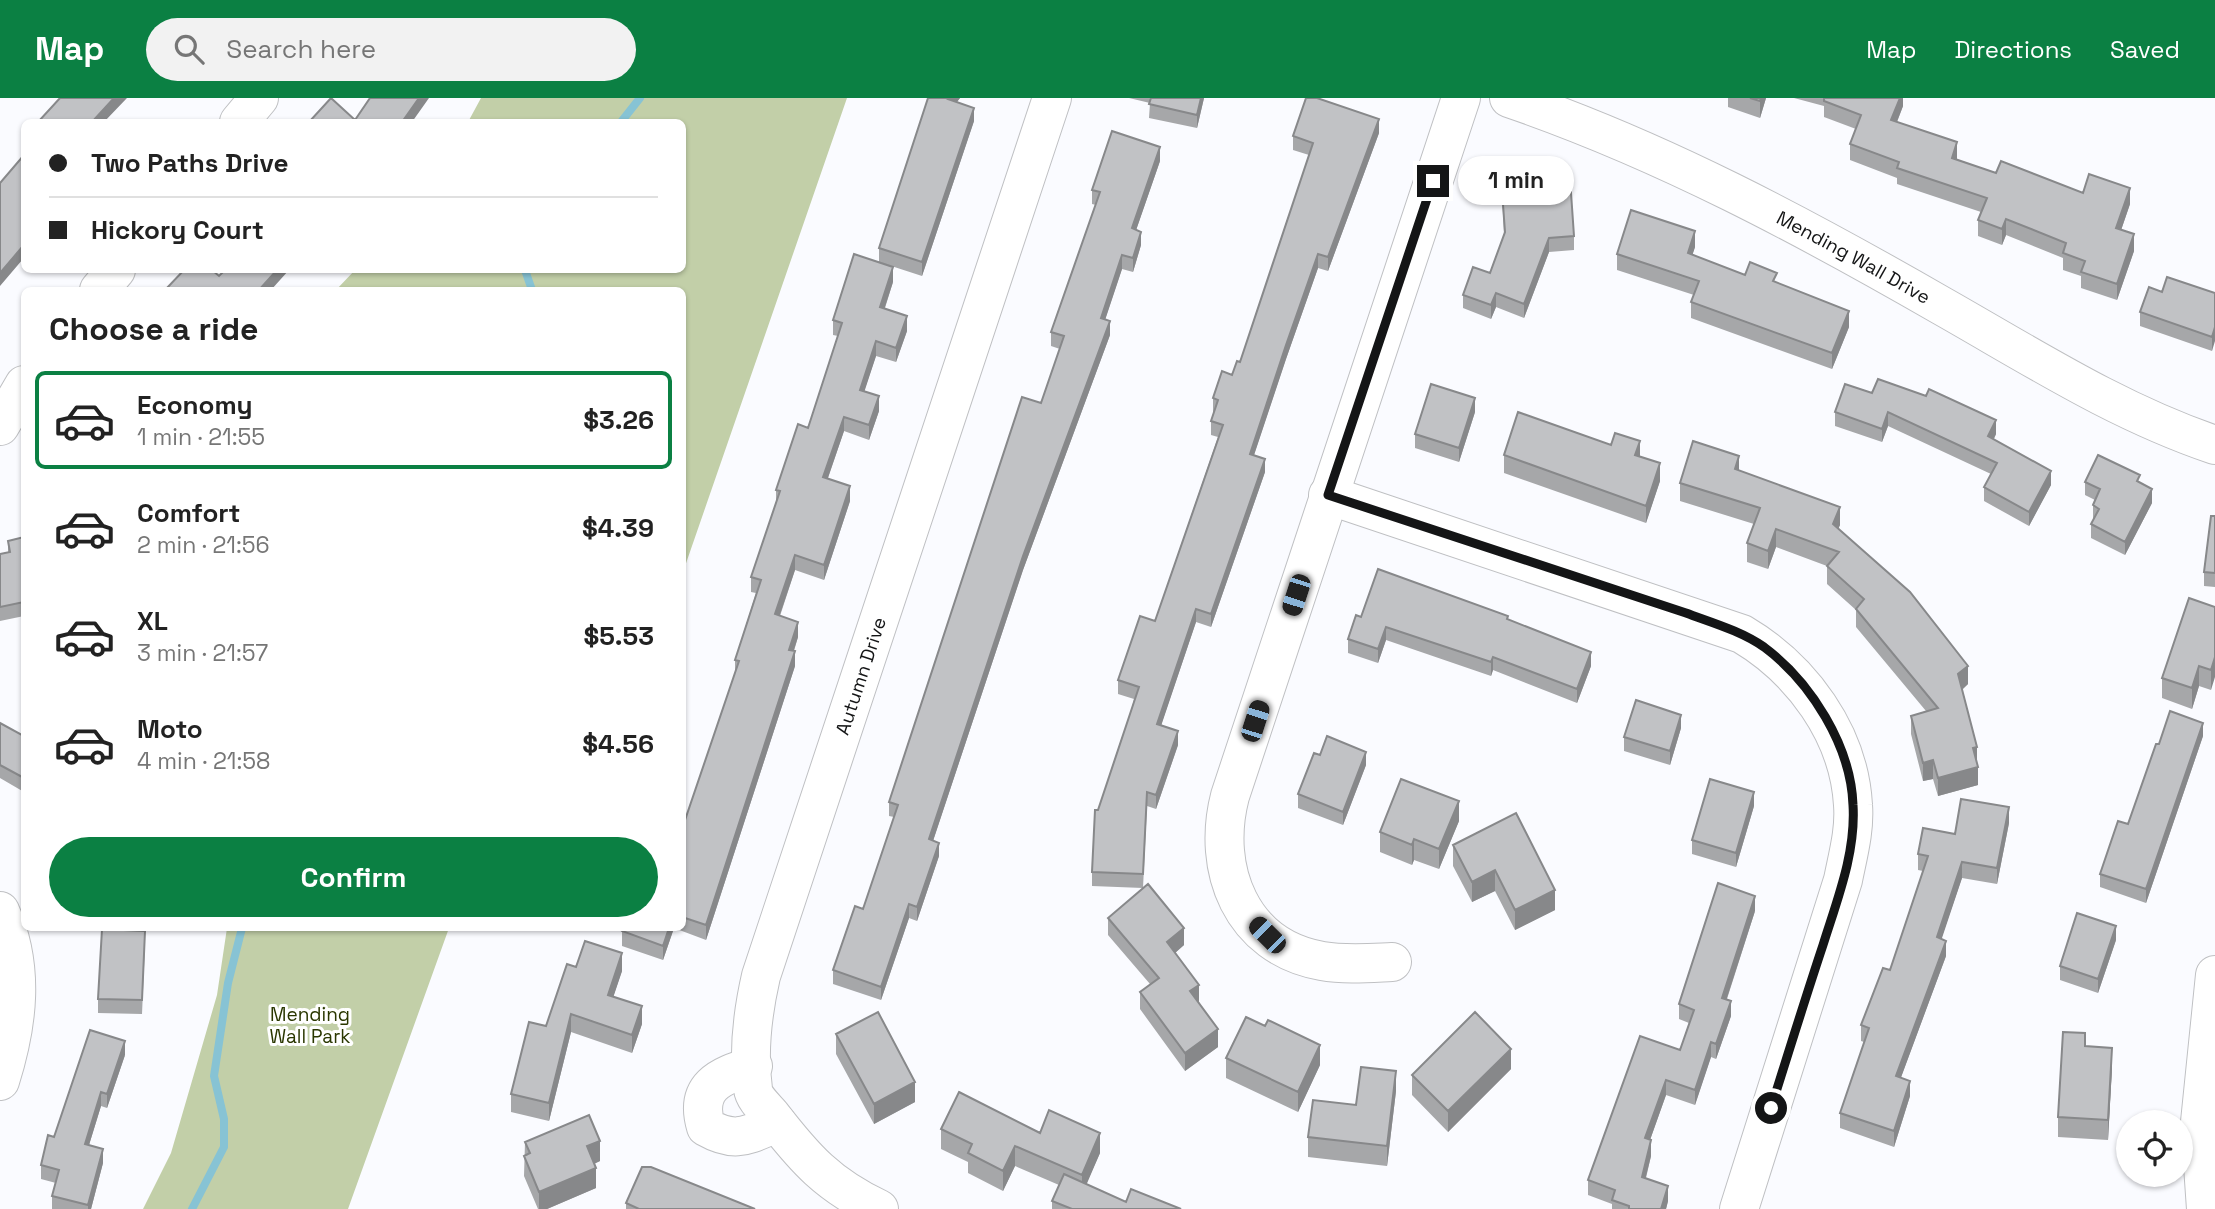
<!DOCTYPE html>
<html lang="en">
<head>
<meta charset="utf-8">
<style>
  :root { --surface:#fff; --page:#f2f2f2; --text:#222; --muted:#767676; --line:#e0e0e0; --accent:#0b8043 }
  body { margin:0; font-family:"Space Grotesk",sans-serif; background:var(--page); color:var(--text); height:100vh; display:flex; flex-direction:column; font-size:26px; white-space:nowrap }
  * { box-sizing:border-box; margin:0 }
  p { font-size:23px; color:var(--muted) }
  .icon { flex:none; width:38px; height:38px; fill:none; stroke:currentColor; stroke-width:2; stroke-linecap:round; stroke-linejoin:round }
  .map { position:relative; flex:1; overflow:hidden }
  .side { position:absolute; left:21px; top:189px; width:665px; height:644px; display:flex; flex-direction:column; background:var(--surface); border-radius:10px; box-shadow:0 2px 5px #0004 }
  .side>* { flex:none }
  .top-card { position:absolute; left:21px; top:21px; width:665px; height:154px; border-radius:10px; box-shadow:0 2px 5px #0004; display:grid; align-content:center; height:154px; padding:0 28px; background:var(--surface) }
  .buttons { position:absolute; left:2116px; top:1012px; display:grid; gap:14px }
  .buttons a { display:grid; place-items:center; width:77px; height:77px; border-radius:50%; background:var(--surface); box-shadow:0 2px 5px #0004; font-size:35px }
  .end { position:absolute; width:32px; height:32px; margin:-16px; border:9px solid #141516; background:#fff; box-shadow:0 0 0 4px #fff }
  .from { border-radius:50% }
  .bubble { position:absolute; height:49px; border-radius:24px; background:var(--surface); box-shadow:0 2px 5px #0004; font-size:23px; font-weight:700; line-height:49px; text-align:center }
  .car { position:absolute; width:21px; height:42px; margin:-21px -10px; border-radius:9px; box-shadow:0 0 5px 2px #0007; background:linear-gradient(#222 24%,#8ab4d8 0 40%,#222 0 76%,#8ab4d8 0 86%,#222 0) }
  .top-card b { display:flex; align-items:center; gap:24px; height:66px; font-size:26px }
  .top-card b+b { border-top:2px solid var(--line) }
  .top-card i { width:18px; height:18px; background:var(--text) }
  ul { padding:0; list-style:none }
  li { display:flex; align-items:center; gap:21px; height:98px; margin:0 14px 10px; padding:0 14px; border:4px solid transparent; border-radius:10px }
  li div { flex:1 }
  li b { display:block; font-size:26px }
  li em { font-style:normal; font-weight:700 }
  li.active { border-color:var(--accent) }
  li>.icon { width:63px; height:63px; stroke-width:1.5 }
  h2 { padding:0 28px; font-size:32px; line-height:84px }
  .primary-button { display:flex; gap:14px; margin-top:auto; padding:14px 28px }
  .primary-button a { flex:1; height:80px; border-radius:42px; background:var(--accent); color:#fff; font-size:28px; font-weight:700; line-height:80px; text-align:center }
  header { display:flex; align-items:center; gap:42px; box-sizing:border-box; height:98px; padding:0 35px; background:var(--accent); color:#fff }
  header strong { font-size:33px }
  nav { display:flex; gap:38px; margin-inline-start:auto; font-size:24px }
  .search { width:490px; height:63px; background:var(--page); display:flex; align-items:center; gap:18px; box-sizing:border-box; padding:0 24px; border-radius:38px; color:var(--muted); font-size:26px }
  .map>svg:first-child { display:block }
</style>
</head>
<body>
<header>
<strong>Map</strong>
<div class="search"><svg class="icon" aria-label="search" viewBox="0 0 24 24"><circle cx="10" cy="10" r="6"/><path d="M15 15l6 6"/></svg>Search here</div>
<nav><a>Map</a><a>Directions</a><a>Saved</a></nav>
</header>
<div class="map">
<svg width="2215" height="1111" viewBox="0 0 2215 1111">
  <rect width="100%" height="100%" fill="#fafbff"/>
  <!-- green -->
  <path fill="#c2cfa8" d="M481 0H847L683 474 682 192H336L355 172H682V24H468Z
    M227 830H449L348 1111H143L171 1055 217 897Z"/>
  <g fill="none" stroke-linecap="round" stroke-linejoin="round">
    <!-- stream -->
    <path stroke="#87c3d4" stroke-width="8" d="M621 24 640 0
      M525 172 532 192
      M192 1111 224 1049V1021L214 978 228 885 242 830"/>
    <defs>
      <g id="minor">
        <path id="s1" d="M1509 0C1661 52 1803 128 1942 208 2032 259 2117 314 2215 347"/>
        <path d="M239 24 259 0"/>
        <path d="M99 192 116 172"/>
        <path d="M0 328 24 287"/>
        <path d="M1328 397 1742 536C1801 571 1849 635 1853 707 1855 732 1848 757 1843 782L1739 1111"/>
        <path d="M0 813C25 869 18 926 0 983"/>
        <path d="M1392 864C1369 865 1345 867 1322 863 1241 849 1211 771 1230 698L1461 0"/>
        <path d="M753 968C719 978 694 989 706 1029 736 1046 747 1037 777 1025"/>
        <path id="s2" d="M879 1111C828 1087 805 1061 771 1017 765 1010 754 1000 753 991 748 955 753 913 761 878L1052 0"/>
        <path d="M2206 1111 2200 1024 2215 877"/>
      </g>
    </defs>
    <!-- minor casing -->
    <use href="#minor" stroke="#bfc0c3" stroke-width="40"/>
    <!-- minor -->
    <use href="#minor" stroke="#fff" stroke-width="38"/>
  </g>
  <!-- wall -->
  <path fill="#a6a7a9" d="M928 0H960L957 4 974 23 922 178 879 164V150Z
    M1129 0H1204L1197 30 1149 20 1150 5Z
    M1728 0H1766L1760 20 1728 9Z
    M1794 0H1903V8L1897 24 1956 61 1996 75 2130 106 2121 132 2134 153 2117 202 2081 190V178L2063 172V160L2006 137 2002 147 1978 138V122L1981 114 1897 86V80L1850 62V46L1856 31 1824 19V8Z
    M1379 35 1328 173 1318 170 1286 261 1254 357 1265 374 1211 529 1196 524 1161 627 1178 647 1156 711 1147 708 1143 790 1092 788V774L1134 601 1118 596V582L1155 523 1218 339 1211 337V323L1214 314H1213V300L1232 277 1240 264 1309 57 1293 52V38Z
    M1160 63 1136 132 1141 147 1133 174 1122 171 1105 222 1110 237 1023 472 933 743 939 758 917 823 909 820 881 902 833 886V872L863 811 894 719 889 718V704L1041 305 1060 251 1051 248V234L1096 107 1092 106V92Z
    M1501 79 1548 82 1574 138V152L1549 154 1524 220 1496 209 1491 221 1463 210V197L1490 175 1504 136Z
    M1695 149 1692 157 1745 177 1777 185 1849 229 1832 271 1691 220V204L1694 197 1617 172V156Z
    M893 184 885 210 907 233 896 264 876 258 864 293 879 313 869 342 844 333 828 380 850 403 824 482 795 472 780 518 798 539 794 553 795 568 706 842 674 830 663 862 622 848V833L623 830H682V731L735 576V562L756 495 751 494V479L776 407V392L808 330 838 238 833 237V222Z
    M2162 194 2215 195 2212 253 2140 228V214Z
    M1845 286 1996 336 1994 341 2051 387 2029 428 1984 403V389L1991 376 1888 328 1882 344 1835 328V314Z
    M1475 314 1459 364 1415 350V336Z
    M1504 357 1640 359 1660 383 1646 425 1504 375Z
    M1739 373 1840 427 1838 430 1968 586 1962 592 1977 663 1978 687 1938 698 1933 681 1923 683 1911 636V618L1926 613 1856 529V512L1827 486V468L1776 449 1768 471 1747 464V445L1754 426 1680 403V385Z
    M2085 384 2140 385 2152 405 2125 457 2091 440V426L2094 422 2093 421V407L2095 402 2085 397Z
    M2215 418V489L2204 488V474Z
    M24 439V518L0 523V456L8 454V443Z
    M2215 509 2211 592 2199 588 2192 611 2162 600V580Z
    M1361 519 1508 522 1591 568 1577 605 1493 572 1491 578 1386 542 1378 565 1348 555V541Z
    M0 625 24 638V694L0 680Z
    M1681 630 1670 667 1624 653V639Z
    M2203 638 2146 805 2100 789V776L2128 726 2159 646Z
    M1320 657 1366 667 1343 727 1298 710V696Z
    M1754 708 1736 769 1692 756V742Z
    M1459 723 1439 771 1414 762 1412 767 1380 754V734Z
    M2009 725 1997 786 1962 780 1941 841 1946 858 1901 979 1910 998 1894 1049 1840 1030V1015L1864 944 1861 943V927L1890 872 1923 773 1918 772V756Z
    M1453 747 1555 812 1515 832 1495 793 1472 804 1453 768Z
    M1755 813 1727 901 1731 918 1716 961 1711 959 1695 1007 1666 997 1650 1042 1651 1058 1646 1080 1668 1103 1666 1111H1612V1106L1588 1097V1082L1680 952 1689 925 1679 921V906Z
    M1108 820 1184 847 1175 855 1199 904 1218 949 1185 973 1140 911V894L1150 886 1108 837Z
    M2116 842 2098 895 2060 882V868Z
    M145 847 142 916 98 915V901Z
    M576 869 622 873 613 899 642 926 632 955 571 934 549 1023 511 1014V996Z
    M836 936 915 1004 874 1026 836 956Z
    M2085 948 2112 970 2108 1042 2058 1039V1019Z
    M125 957 107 1010 101 1008 89 1047 103 1065 91 1111H52V1098L56 1085 41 1081V1067L54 1039Z
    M1226 960 1320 967 1298 1014 1226 980Z
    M1511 971 1448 1034 1412 997V977Z
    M1396 993 1387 1068 1308 1059V1039L1356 1007Z
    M941 1031 1040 1035 1100 1055 1086 1086 1126 1104 1181 1111H1052V1103L1059 1087 1015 1068 1003 1093 968 1075V1064L941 1051Z
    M525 1044 600 1063 594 1066 596 1090 547 1111H538L524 1078Z
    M626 1105 755 1111H626Z"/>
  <!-- shaded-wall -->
  <path fill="#87888a" d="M114 0H127L104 24H92Z
    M419 0H429L412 24H402Z
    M949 0H960L948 15Z
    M1201 0H1204L1197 30V17Z
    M1761 0H1766L1760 20V3Z
    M1900 0H1903V8L1891 39V22Z
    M974 10V23L922 178V164Z
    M1379 21V35L1328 173V159Z
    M1957 44V61L1952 76V60Z
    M1160 49V63L1132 144V130Z
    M2130 90V106L2116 147V130Z
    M2006 121V137L2002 147V131Z
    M1695 133V149L1688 171V155Z
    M1141 134V147L1133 174V160Z
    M2134 136V153L2117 202V186Z
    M1549 140V154L1524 220V206Z
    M23 148V161L0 188V175Z
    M1318 156V170L1286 261 1250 369V356L1286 247Z
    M1122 157V171L1101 234V220Z
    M893 169V184L880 224V209Z
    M277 172H289L271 192H259Z
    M1496 195V209L1491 221V207Z
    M1849 213V229L1832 271V255Z
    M907 218V233L896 264V250Z
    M1110 223V237L1023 472 929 755V741L1023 458Z
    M2215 229V243L2212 253V239Z
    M876 243V258L860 307V292Z
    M879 298V313L869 342V327Z
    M1475 300V314L1459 364V350Z
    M1888 314V328L1882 344V331Z
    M844 319V333L823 394V379Z
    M1996 322V336L1988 352V338Z
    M1640 343V361L1635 357Z
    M1739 358V376L1735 371Z
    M1265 361V374L1211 529V516Z
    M1660 365V383L1646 425V408Z
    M2051 373V387L2029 428V414Z
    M850 388V403L824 482V467Z
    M2152 391V405L2125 457V444Z
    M1840 409V427L1833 444V426Z
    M1776 431V449L1768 471V453Z
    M795 457V472L775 531V516Z
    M1196 511V524L1157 640V626Z
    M798 524V539L789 567V552Z
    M1386 529V542L1378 565V551Z
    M795 553V568L706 842V827Z
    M1591 554V568L1577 605V591Z
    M1493 559V572L1491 578V564Z
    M2215 559V579L2211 592V572Z
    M1968 568V586L1958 595V576Z
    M2199 568V588L2192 611V590Z
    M1681 617V630L1670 667V653Z
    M2203 625V638L2146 805V791Z
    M1178 633V647L1156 711V697Z
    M1977 649V667L1973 650Z
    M1366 654V667L1343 727V714Z
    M1933 662V681L1923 683V665Z
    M1978 669V687L1938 698V680Z
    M1754 694V708L1736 769V755Z
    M1459 703V723L1439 771V751Z
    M2009 709V725L1997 786V770Z
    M1414 741V762L1412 767V747Z
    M939 745V758L917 823V809Z
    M1962 764V780L1937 855V839Z
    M1495 772V793L1472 804V784Z
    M1555 792V812L1515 832V812Z
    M1755 798V813L1722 915V900Z
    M909 806V820L881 902V889Z
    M2116 828V842L2098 895V881Z
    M669 830H674L663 862V848Z
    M1184 830V847L1167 862V844Z
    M1946 843V858L1896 993V978Z
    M622 855V873L608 915V897Z
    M1199 887V904L1190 910V893Z
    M1731 903V918L1716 961V946Z
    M642 908V926L632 955V937Z
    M571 916V934L549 1023V1005Z
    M1218 931V949L1185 973V955Z
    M125 943V957L107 1010V996Z
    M1711 944V959L1695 1007V992Z
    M1320 947V967L1298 1014V994Z
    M2112 950V970L2108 1042V1022Z
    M1511 951V971L1448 1034V1013Z
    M1396 973V993L1387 1068V1048Z
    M1666 982V997L1645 1056V1040Z
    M1910 983V998L1894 1049V1033Z
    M915 984V1004L874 1026V1006Z
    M101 994V1008L85 1060V1046Z
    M1100 1035V1055L1082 1097V1077Z
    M1651 1042V1058L1642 1094V1079Z
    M600 1043V1063L587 1069V1048Z
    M1015 1048V1068L1003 1093V1073Z
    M103 1051V1065L91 1111H88V1107Z
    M596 1070V1090L547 1111H539V1094Z
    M1668 1088V1103L1666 1111H1661Z"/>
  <!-- building -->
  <path fill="#c1c2c5" stroke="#87888a" stroke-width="2" d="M60 0H114L92 24H38Z
    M331 0 355 22 370 0H419L402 24H309Z
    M928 0H949L948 1 974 10 922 164 879 150Z
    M1151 0H1201L1197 17 1149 6Z
    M1306 0H1317L1379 21 1328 159 1318 156 1286 247 1250 356 1265 361 1211 516 1196 511 1157 626 1178 633 1156 697 1147 694 1143 776 1092 774 1095 712H1098L1139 589 1118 582 1140 518 1155 523 1223 327 1211 323 1218 302 1213 300 1222 273 1232 277 1237 263 1240 264 1313 45 1293 38Z
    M1750 0H1761L1760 3Z
    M1824 0H1900L1891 22 1957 44 1952 60 1996 75 2001 63 2083 95 2089 76 2130 90 2116 130 2134 136 2117 186 2081 174 2085 163 2063 155 2066 145 2006 121 2002 131 1978 122 1987 100 1897 70 1899 64 1850 46 1861 17 1824 3Z
    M1112 33 1160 49 1132 130 1141 134 1133 160 1122 157 1101 220 1110 223 1023 458 929 741 939 745 917 809 909 806 881 889 833 872 855 808 863 811 898 707 889 704 1022 299 1041 305 1064 238 1051 234 1100 94 1092 92Z
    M24 57V149L23 148 0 175V85Z
    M1548 76V82L1570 80 1574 138 1549 140 1524 206 1496 195 1491 207 1463 197 1473 169 1490 175 1505 134 1501 79Z
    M1631 112 1695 133 1688 155 1745 177 1750 164 1777 175 1773 183 1849 213 1832 255 1691 204 1699 183 1617 156Z
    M854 156 893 169 880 209 907 218 896 250 876 243 860 292 879 298 869 327 844 319 823 379 850 388 824 467 795 457 775 516 798 524 789 552 795 553 706 827 682 819V731L739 563 735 562 761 482 751 479 780 393 776 392 798 326 808 330 842 225 833 222Z
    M184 172H212L219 178 225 172H277L259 192H165Z
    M2167 179 2215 195V229L2212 239 2140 214 2149 189 2162 194Z
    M1878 281 1926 298 1929 291 1996 322 1988 338 2051 373 2029 414 1984 389 1997 365 1888 314 1882 331 1835 314 1845 286 1872 295Z
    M1431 286 1475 300 1459 350 1415 336Z
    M1518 314 1611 347 1615 335 1640 343 1635 357 1660 365 1646 408 1504 357Z
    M1693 343 1739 358 1735 371 1840 409 1833 426 1910 494 1968 568 1958 576 1977 649 1973 650 1978 669 1938 680 1933 662 1923 665 1911 618 1938 610 1856 511 1864 501 1827 468 1839 454 1776 431 1768 453 1747 445 1760 410 1680 385Z
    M2098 357 2140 377 2137 383 2152 391 2125 444 2091 426 2099 411 2093 407 2100 391 2085 384Z
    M2211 418H2215V475L2204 474Z
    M24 439V504L0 509V456L10 454 8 443Z
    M1378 471 1508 518 1507 521 1591 554 1577 591 1493 559 1491 564 1386 529 1378 551 1348 541 1356 517 1361 519Z
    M2189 500 2215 509V559L2211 572 2199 568 2192 590 2162 580Z
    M1636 602 1681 617 1670 653 1624 639Z
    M2170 613 2203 625 2146 791 2100 776 2118 723 2128 726 2156 646H2159Z
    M0 625 24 638V680L0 667Z
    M1327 638 1366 654 1343 714 1298 696 1314 655 1320 657Z
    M1401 681 1459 703 1439 751 1414 741 1412 747 1380 734Z
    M1710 681 1754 694 1736 755 1692 742Z
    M1961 701 2009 709 1997 770 1962 764 1937 839 1946 843 1896 978 1910 983 1894 1033 1840 1015 1869 930 1861 927 1883 870 1890 872 1928 758 1918 756 1923 730 1955 736Z
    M1516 715 1555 792 1515 812 1495 772 1472 784 1453 747Z
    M1718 785 1755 798 1722 900 1731 903 1716 946 1711 944 1695 992 1666 982 1645 1040 1651 1042 1642 1079 1668 1088 1661 1111H1629V1108L1612 1102 1615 1092 1588 1082 1640 938 1680 952 1694 912 1679 906Z
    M1148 786 1184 830 1167 844 1199 887 1190 893 1218 931 1185 955 1140 894 1159 880 1108 820Z
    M2077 815 2116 828 2098 881 2060 868Z
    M623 830H669L663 848 622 833Z
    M102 831 145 833 142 902 98 901Z
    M585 843 622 855 608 897 642 908 632 937 571 916 549 1005 511 996 529 924 546 928 567 866 576 869Z
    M878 914 915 984 874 1006 836 936Z
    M1475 914 1511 951 1448 1013 1412 977Z
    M1246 919 1265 928 1268 922 1320 947 1298 994 1226 960Z
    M90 932 125 943 107 996 101 994 85 1046 103 1051 88 1107 52 1098 59 1072 41 1067 48 1037 54 1039Z
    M2063 934 2085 935V948L2112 950 2108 1022 2058 1019Z
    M1361 969 1396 973 1387 1048 1308 1039 1313 1002 1356 1007Z
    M959 994 1040 1035 1049 1012 1100 1035 1082 1077 1015 1048 1003 1073 968 1055 972 1046 941 1031Z
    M589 1017 600 1043 587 1048 596 1070 539 1094 524 1058 530 1055 525 1044Z
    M642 1069H651L755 1111H639L626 1105Z
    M1064 1076 1126 1104 1131 1091 1181 1111H1072L1052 1103Z"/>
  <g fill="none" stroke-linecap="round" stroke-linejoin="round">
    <!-- route -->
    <path stroke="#141516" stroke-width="9" d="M1433 83 1328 397 1686 515C1713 525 1741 533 1764 549 1811 584 1851 648 1853 707 1856 755 1837 802 1823 847 1805 901 1788 956 1771 1010"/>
  </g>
  <g text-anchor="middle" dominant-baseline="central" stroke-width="6" stroke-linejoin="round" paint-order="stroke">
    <!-- street labels -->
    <g font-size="19" fill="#141516" stroke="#fff">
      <text stroke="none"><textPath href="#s1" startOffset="380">Mending Wall Drive</textPath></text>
      <text stroke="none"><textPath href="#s2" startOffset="607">Autumn Drive</textPath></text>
    </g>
    <!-- park labels -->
    <g font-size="19" fill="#2a3700" stroke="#fff">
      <text x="310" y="916">Mending<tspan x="310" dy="22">Wall Park</tspan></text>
    </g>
  </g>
</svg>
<div class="buttons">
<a><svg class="icon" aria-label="locate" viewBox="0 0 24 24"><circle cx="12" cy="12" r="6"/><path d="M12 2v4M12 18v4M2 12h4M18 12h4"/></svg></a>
</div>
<i class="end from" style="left:1771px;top:1010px"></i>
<i class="end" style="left:1433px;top:83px"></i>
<div class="bubble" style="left:1458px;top:58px;width:116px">1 min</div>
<i class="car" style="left:1296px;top:497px;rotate:198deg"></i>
<i class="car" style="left:1255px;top:623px;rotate:18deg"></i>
<i class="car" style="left:1267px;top:837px;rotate:315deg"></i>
<div class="top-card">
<b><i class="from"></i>Two Paths Drive</b>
<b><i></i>Hickory Court</b>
</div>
<section class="side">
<h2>Choose a ride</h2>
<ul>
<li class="active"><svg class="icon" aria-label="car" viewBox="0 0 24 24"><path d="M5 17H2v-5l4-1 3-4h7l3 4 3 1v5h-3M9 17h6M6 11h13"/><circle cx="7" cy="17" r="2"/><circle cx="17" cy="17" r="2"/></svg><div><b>Economy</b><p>1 min · 21:55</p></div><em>$3.26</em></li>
<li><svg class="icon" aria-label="car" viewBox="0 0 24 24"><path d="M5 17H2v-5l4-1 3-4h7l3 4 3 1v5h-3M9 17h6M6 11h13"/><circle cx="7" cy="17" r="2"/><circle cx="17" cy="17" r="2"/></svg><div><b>Comfort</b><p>2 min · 21:56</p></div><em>$4.39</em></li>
<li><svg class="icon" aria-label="car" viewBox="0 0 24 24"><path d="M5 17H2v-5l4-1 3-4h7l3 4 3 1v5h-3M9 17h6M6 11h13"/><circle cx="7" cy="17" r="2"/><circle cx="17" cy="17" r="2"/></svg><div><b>XL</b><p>3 min · 21:57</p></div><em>$5.53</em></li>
<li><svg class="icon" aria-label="car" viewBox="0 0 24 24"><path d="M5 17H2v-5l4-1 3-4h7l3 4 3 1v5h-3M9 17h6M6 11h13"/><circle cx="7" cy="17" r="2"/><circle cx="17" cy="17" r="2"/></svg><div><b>Moto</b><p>4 min · 21:58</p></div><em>$4.56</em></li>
</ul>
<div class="primary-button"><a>Confirm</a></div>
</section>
</div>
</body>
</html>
